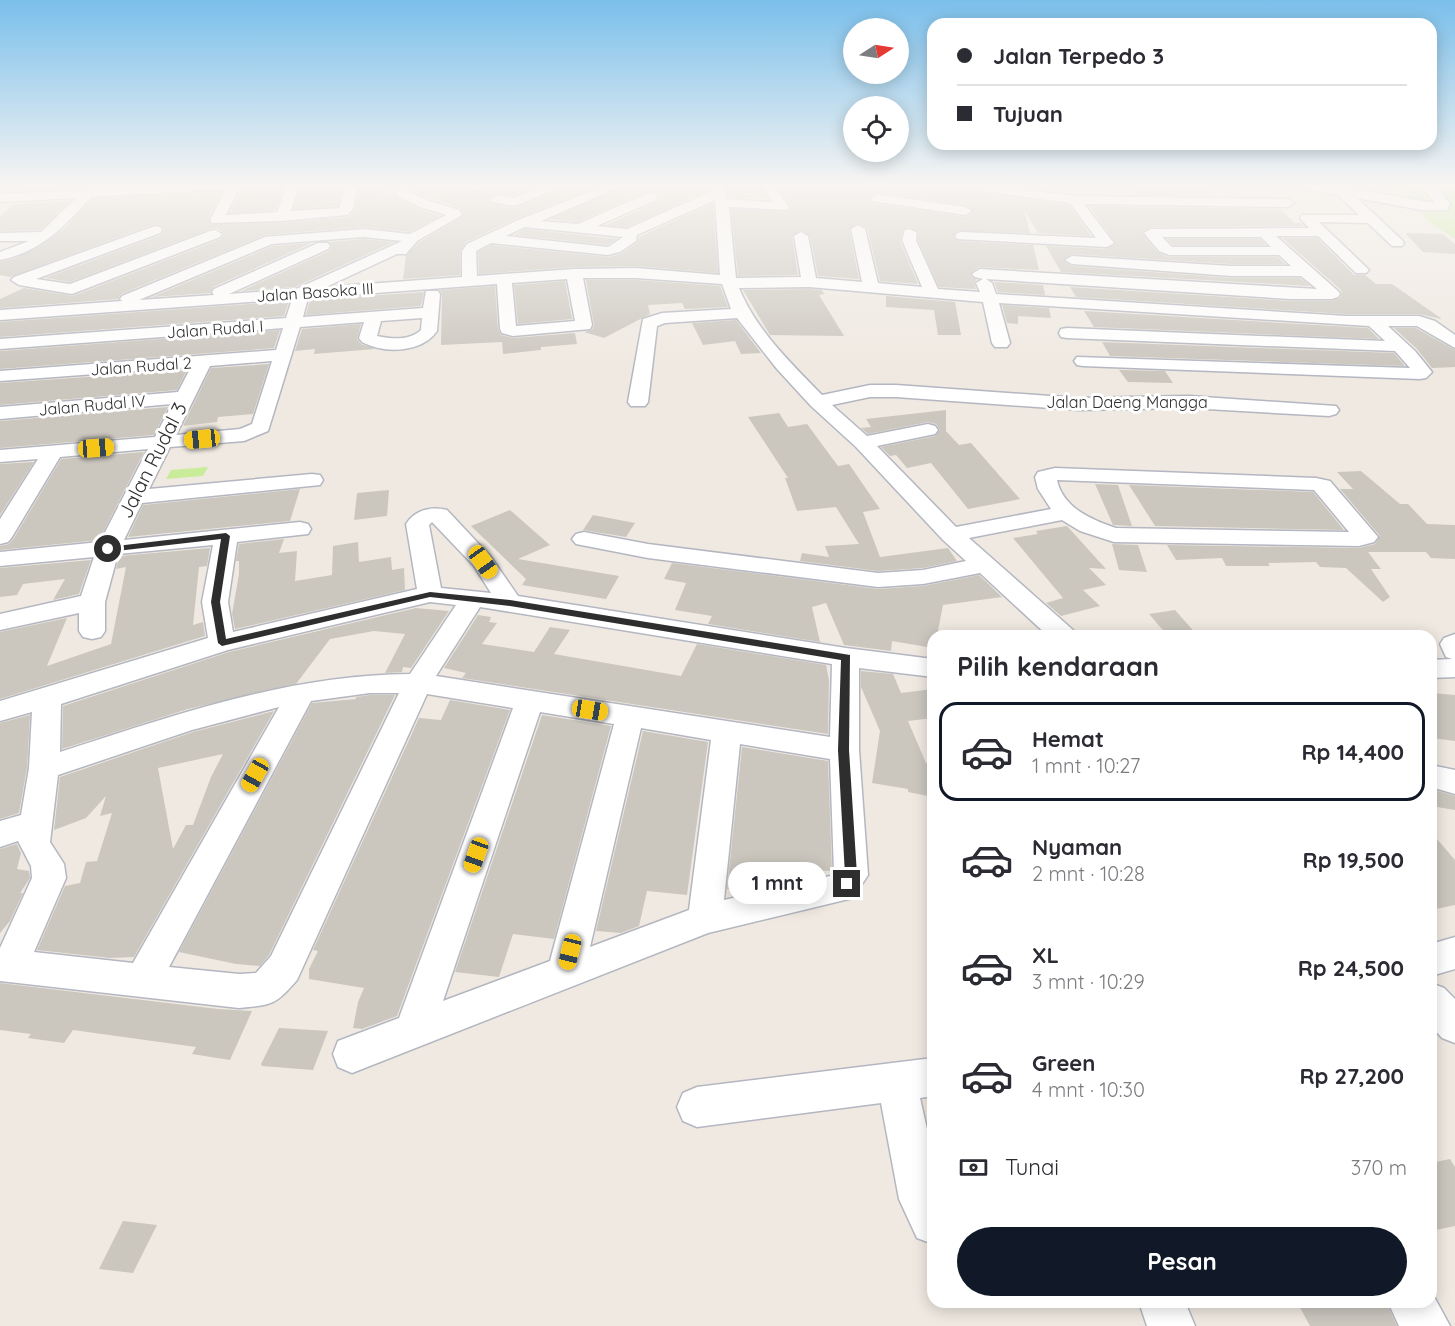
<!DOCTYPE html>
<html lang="id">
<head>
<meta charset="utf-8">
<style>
  :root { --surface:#fff; --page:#f2f2f3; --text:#2b2b33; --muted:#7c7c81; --line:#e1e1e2; --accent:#111827 }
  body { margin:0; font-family:Quicksand,sans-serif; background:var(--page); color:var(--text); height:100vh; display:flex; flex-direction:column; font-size:22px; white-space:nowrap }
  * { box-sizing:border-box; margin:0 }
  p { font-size:20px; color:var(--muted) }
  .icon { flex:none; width:33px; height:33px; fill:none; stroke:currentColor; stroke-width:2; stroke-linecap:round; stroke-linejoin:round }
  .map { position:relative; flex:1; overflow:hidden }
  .drawer { position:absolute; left:927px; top:630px; width:510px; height:678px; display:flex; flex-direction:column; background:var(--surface); border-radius:18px; box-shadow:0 3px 15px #0003 }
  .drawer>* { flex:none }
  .hud { position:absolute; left:927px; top:18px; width:510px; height:132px; border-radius:18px; box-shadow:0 3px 15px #0003; display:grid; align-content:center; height:132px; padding:0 30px; background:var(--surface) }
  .needle { width:39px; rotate:78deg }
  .tools { position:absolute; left:843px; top:18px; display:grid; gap:12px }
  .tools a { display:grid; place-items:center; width:66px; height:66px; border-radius:50%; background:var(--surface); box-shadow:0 3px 15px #0003; font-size:30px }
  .end { position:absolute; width:27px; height:27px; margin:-14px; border:8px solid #2e2e2e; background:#fff; box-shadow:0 0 0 3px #fff }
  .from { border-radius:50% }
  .bubble { position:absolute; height:42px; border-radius:21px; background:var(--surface); box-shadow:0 3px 15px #0003; font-size:20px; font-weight:700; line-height:42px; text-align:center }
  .car { position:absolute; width:18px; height:36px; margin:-18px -9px; border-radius:8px; box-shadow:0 0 4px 2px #0007; background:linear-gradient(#f5c518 24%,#345 0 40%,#f5c518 0 76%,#345 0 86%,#f5c518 0) }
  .hud b { display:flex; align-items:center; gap:21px; height:57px; font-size:22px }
  .hud b+b { border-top:2px solid var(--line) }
  .hud i { width:15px; height:15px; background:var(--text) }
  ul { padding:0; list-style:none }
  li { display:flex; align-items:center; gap:18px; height:99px; margin:0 12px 9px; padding:0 18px; border:3px solid transparent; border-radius:18px }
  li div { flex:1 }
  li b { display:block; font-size:22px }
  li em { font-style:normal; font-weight:700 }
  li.active { border-color:var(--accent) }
  li>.icon { width:54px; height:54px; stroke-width:1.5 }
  h2 { padding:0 30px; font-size:27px; line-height:72px }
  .pay { display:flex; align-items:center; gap:15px; height:66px; padding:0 30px; font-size:22px }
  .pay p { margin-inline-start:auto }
  .cta { display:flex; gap:12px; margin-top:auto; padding:12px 30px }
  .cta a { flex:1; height:69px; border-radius:36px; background:var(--accent); color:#fff; font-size:24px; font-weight:700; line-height:69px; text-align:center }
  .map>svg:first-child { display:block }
</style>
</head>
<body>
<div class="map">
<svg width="1455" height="1326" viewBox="0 0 1455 1326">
  <rect width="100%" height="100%" fill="#efe9e1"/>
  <!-- pitch -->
  <path fill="#c9ec9a" d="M1397 184H1455V239L1428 221Z
    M208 467 203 476 166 479 171 470Z"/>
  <!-- building -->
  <path fill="#cbc7bf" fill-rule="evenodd" d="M36 184H86L83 188 29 190Z
    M254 184H285L275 210 230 213 243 185Z
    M301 184H344L337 206 294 209Z
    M360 184H384L382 196 394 193 397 198 419 209 440 216 410 232 364 227 265 235 121 294 118 299 0 308V299L24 288 73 296 221 239 224 235 223 232 216 228 210 229 70 282 45 278 161 235 164 229 160 225 154 224 10 277 0 275V262L15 258 41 246 63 230 92 199 222 191 208 219 210 224 282 223 349 217 355 209Z
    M428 184H459L474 193 482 189V184H542L514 196 497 193 489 198 492 204 515 208 569 184H602L517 218 466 242 460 251V275L403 279 406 256 418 243 464 216 460 208 414 192Z
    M629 184H708L709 190 627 227 606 225 657 202 659 198 657 192H645L578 222 550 219Z
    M724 184H759L769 199 729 197Z
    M776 184H981L978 188 982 193 1069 205 1091 236 1038 233 1024 209 1030 233 957 231 953 237 957 241 1033 245 1039 270 979 267 970 274 977 280 974 282 976 289 939 287 918 240 919 232 910 227 903 229 900 241 918 284 880 281 867 228 859 223 849 229 859 279 818 276 810 236 802 230 792 236 798 275 738 276 731 209 789 211 791 206ZM877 192 965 205 974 212 965 217 872 203 869 197Z
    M1135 188 1206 189 1210 196 1101 194H1139Z
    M70 201 40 230 0 231V216L14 204Z
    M713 203 718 273 636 266 574 267 479 274 478 252 491 245 609 257 621 254 637 243 639 237Z
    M1089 206 1281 209 1294 223H1301L1304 226 1151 227 1142 233 1157 252 1168 257H1278L1285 264H1231L1072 254 1063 261 1072 266 1231 278H1300L1310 286 1061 272 1046 246 1107 249 1116 243Z
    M525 229 617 239 607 245 514 235Z
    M1405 233 1443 234 1455 244V254L1423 252Z
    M1282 238H1317L1354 275H1365L1376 284H1392L1442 319 1419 314H1347L1076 297 1070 287 1290 301H1332L1340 298 1342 293 1340 289Z
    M364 239 394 242 295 287 241 291 329 251 332 247 330 242Z
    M1167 239H1260L1266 245H1173Z
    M312 243 213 287 210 293 152 297 273 246Z
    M586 280H636L720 286 728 307 685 309 682 303 648 305 650 314 604 338 584 332 592 330 594 325Z
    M565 281 572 319 518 324 514 285Z
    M994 282 1043 285 1045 295 998 292Z
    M495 286 498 329 501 335 513 338 575 333 577 344 541 347V350L503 354 502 342 441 345 442 294 440 290Z
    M809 289 821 290 825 294 819 295 844 336 770 335 743 290Z
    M424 292 421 306 306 315 310 300Z
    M886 296 955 302 961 335H938L934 310 886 307Z
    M289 301 284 316 0 337V322Z
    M1002 305 1049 308 1051 318 1018 316V324L1007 323Z
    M1084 311 1368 328 1379 339 1094 327Z
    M736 320 761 353 741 354 735 341 703 345 692 323Z
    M361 324 357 339 361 344 375 349 314 354 315 349 295 351 302 329Z
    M1394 328H1416L1455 350V367L1432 368 1417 349Z
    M280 330 274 348 0 369V351Z
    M1102 342 1394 353 1405 366 1110 356Z
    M269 364 253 414 218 417 217 422 183 426 211 368Z
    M187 370 177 390 0 405V383Z
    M1119 370 1165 371 1173 383 1128 382Z
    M168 407 154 435 0 448V421Z
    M946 410V431L959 445 971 443 1020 499 968 509 931 463 907 468 896 455 890 456 881 447 935 436 940 430 936 424 928 422 868 434 861 428 871 427 866 419Z
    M779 413 788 427 807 424 838 466 849 464 880 509 863 512 880 557 948 548 957 561 923 568 878 571 800 561 802 553 829 557 825 546 859 544 836 507 797 511 785 478H788L748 417Z
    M144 452 99 540 0 550V546L9 544 14 538 61 459Z
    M34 462 0 515V464Z
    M1361 471 1400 504H1408L1427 524 1455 525V559L1431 558 1426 552H1368L1381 569H1371L1390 597 1383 602 1346 568 1320 567 1316 562 1268 563 1270 566H1226L1222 558 1176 560 1167 545 1359 548 1375 544 1380 536 1340 489H1353L1337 472Z
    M1095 484 1118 485 1132 526 1113 525Z
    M1129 485 1313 492 1344 530 1155 526Z
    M300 489 290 521 128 537 143 505Z
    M389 490 387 516 354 520 357 493Z
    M510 510 550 545 518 559 619 576 606 599 522 585 526 579 471 526Z
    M593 515 635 523 626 537 583 530Z
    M1067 526 1106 569 1089 568 1106 585 1083 590 1100 606 1061 616 1046 603 1063 598 1013 538 1038 534 1036 531Z
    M284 539 279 553 297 551 295 581 332 575 333 546 358 542 359 562 391 557 392 570 404 568 405 590 235 629 232 614 239 574V561H236L239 544Z
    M1112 544 1138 545 1147 572 1119 570Z
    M210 548 207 566 199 567 193 625 203 622 205 636 0 699V632L67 618 47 666 111 644 126 567 116 569 120 556Z
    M91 560 79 594 53 600 65 579 23 584 17 595 0 597V568Z
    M672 563 878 589 923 586 979 575 1002 597 943 605 937 636H933V648L892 641 891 651 844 645 826 603 812 607 820 642 708 624 712 616 675 610 686 583 664 579Z
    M416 608 449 611 411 668 403 667 402 672 385 673 405 634 374 631 330 639 296 684 188 709 62 749 63 706 229 652Z
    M1175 610 1198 636H1168L1149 614Z
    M478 615 491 617 489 622 497 623 482 644 534 652 550 627 570 630 554 654 681 676 697 644 826 665 829 680 828 734 462 678 466 673 444 668Z
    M861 671 893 674 901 693 933 689V718L908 721 926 763 933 764V797L908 792V789L872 783 880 731 861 687Z
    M1431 693 1455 695V741L1431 738Z
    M370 695H395L269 955 260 966 236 964 179 952 312 703 356 699V697Z
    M450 700 510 710 397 1016 362 1029 353 1028 358 1002 364 988 309 979V969L318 951 313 950 419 718 441 720Z
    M274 711 134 957 110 958 37 950 65 886 80 883 86 862 97 861 112 813 100 816 106 796 86 818 54 830 60 777 193 732ZM223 754 211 777 193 825H186L173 849 158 768Z
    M30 715 27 768 19 813 0 819V723Z
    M542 715 611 726 554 939 513 934 499 977 455 972Z
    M643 731 708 742 687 895 647 891 639 926 621 933 596 931Z
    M742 747 828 761 832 871 798 870 796 881 755 891 727 889Z
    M1431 789 1455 796V810L1431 806Z
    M1431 832 1455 860V905L1431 910Z
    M17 844 21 853 17 869 29 871 30 878 20 893H23L10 921 0 933V849Z
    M0 983 218 1009 252 1011 230 1060 192 1054 196 1047 73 1030 64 1043 28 1038 31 1034 0 1030Z
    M279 1028 328 1031 313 1070 262 1066 261 1064Z
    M1450 1159 1455 1167V1226L1431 1231V1163Z
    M123 1221 157 1225 133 1273 99 1269Z
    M1297 1302H1386L1397 1326H1310Z"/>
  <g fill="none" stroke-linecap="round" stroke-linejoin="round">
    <defs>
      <path id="street" d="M89 184H97L98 189 179 184H241L226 215 277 212 287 184H299L291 211 339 208 346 184H358L353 209 347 215 282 221 212 223 210 220 226 189 91 197C64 227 41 252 0 260V252L29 241H0V233L41 232 76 198 0 202V194L84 190Z
        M404 184H422L409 192 430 201 459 210 462 215 417 241 406 254H397L326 287 462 277V251L467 244 518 220 609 184H627L541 221 578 224 646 194H656L657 197 656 200 597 226 627 229 712 191 710 184H722L727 199 773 202 761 184H773L789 207 787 210 729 207 736 278 801 277 794 236 801 232 808 236 816 278 862 282 851 229 858 225 865 229 878 283 922 287 902 240 905 230 910 229 917 233 916 240 938 289 980 292 976 283 983 279 975 277 972 274 980 269 1317 289 1301 276H1231L1072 264 1065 260 1072 256 1231 266H1291L1279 255H1169L1159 251 1144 233 1151 229 1309 228 1300 218 1302 215H1359L1338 195 1301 188 1295 184H1323L1435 203 1421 184H1434L1450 204 1447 210H1422L1357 198 1402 240 1404 243 1402 246H1392L1368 223 1319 222 1366 267 1369 270 1366 273H1356L1318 236H1276L1338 291 1340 294 1338 297 1332 299H1290L986 279 992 283 996 294 1347 316H1419L1435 321 1455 335V348L1417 326H1388L1415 351 1432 372 1426 378 1420 379 1083 366 1077 365 1074 361 1077 357 1410 368 1395 351 1067 338 1061 337 1059 333 1061 329 1067 328 1385 341 1369 326 999 303 1010 343 1007 347H995L992 343 983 302 809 287 739 288C756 330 791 363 822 395L870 385H896L1078 398 1189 396 1336 406 1339 410 1336 414 1329 416 1189 408 1078 410 896 397H870L832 405 867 436 928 424 935 426 938 430 935 434 877 446 956 527 1051 509 1038 489 1035 477 1038 472 1055 468 1316 478 1330 481 1378 537 1374 542 1359 546 1114 542 1080 531 1062 520 969 538 1073 630 1077 636H1048L980 573 923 584 878 587 648 558 576 544 572 539 576 534 584 532 648 544 878 573 923 570 966 561 943 540 856 447 811 406 777 369 737 318 665 323 657 326 648 402 645 406H631L628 402 643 319 662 313 731 309 722 284 636 278H583L592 325 590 329 513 336 502 333 500 329 497 284 308 298 303 317 423 308 426 291H438L440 294 437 331C422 353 384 354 362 342L359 338 364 322 300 327 268 431 244 441 170 447 149 489 312 474 320 475 323 480 320 485 142 503 124 540 300 522 308 524 311 529 308 534 237 542 228 602 233 632 417 589 406 524C415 510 431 506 447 510L491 557 518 596 846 648 933 659V677L859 668V750L868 875 853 898 708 933 352 1073 338 1067 333 1054 338 1041 399 1018 513 708 427 694 297 980C275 1005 273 1005 239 1008L0 981V948L32 878 31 866 18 841 0 847V821L21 815 29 768 32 712 0 721V701L208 638 202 602 213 545 118 554 105 602V631L101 637 92 639 83 637 79 631V613L0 630V614L81 596 94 557 0 566V552L100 542 148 449 60 457 12 537 8 542 0 544V519L38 459 0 462V450L155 437 172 404 0 419V407L178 392 191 367 0 381V371L276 350 283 328 0 349V339L286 318 292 299 0 320V310L122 301 120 299 122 296 265 237 364 229 410 234 446 215 420 207 398 196 396 193 400 186ZM715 200 720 275 636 268 574 269 477 276 476 251 491 243 608 255 620 252 636 241 637 235ZM525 227 623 237 608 247 506 236ZM364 237 402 241 296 289 229 294 328 249 330 246 328 243H318L214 289 212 292 214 295 139 300 272 244ZM1162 237H1261L1271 247H1172ZM567 279 575 321 516 326 512 283ZM422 318 421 330C409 341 392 339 377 336L381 321ZM272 361 252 424 240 429 176 435 210 366ZM1057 480 1314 490 1349 532 1116 528C1092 520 1063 508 1057 480ZM432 522 474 566 491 593 441 588 429 525ZM430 602 456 605 410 674C288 675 175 715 60 752L61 704 228 650ZM480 607 832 664 830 737 436 676ZM370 693H399L271 956 256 973 239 974 169 967 311 701ZM279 707 133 963 34 952 66 878 64 864 50 842 58 775 192 730ZM540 712 614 724 550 961 443 1001ZM641 728 711 740 689 910 590 947ZM740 744 830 759 834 872 830 876 724 900Z
        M461 184H479L481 187 475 191Z
        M549 184H567L515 206 492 202 491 199 497 195 514 198Z
        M986 184 1074 196 1288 199 1294 203 1288 207 1084 204 1114 243 1107 247 957 239 955 236 957 233 962 232 1096 238 1070 203 982 191 980 188Z
        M877 194 965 207 972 211 965 215 872 201 871 198Z
        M155 226 160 227 162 230 160 233 36 279 70 284 210 231 215 230 222 234 220 237 72 294 19 285 11 280 14 277Z
        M1455 634V677L1431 678V660L1452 659 1446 657 1440 644 1444 638Z
        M1431 765 1455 770V794L1431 787Z
        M1455 937V969L1431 976V944Z
        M1431 983 1444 988 1455 999V1043L1442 1038 1431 1026Z
        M933 1058V1096L920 1098 933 1156V1244L917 1238 899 1199 881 1103 697 1127 683 1121 677 1107 683 1093 697 1087Z
        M1431 1291 1450 1326H1399L1388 1302H1431Z
        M1139 1302H1185L1195 1326H1147Z"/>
    </defs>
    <!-- street casing -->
    <use href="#street" stroke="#b4b7c1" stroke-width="3"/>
    <!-- street -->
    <use href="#street" fill="#fff" fill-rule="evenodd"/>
  </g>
  <!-- sky -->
  <linearGradient id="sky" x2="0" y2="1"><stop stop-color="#7abfeb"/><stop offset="0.5" stop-color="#f8f5f2"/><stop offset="1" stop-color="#f8f5f2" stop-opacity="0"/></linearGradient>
  <rect width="1455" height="370" fill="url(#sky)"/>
  <!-- route -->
  <path fill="#2e2e2e" d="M226 533 230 536 220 602 226 639 430 592 510 600 850 655 849 750 857 875 851 887H842L841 884 845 875 838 750 841 660 510 606 430 597 222 646 218 643 211 602 221 539 108 552 103 549 108 547Z"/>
  <g text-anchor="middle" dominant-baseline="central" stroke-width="6" stroke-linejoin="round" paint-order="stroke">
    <!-- far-street labels -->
    <g font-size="16" fill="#2e2e2e" stroke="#fff">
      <text transform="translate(315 292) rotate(-4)">Jalan Basoka III</text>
      <text transform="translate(215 329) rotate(-4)">Jalan Rudal I</text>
      <text transform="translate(141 366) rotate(-4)">Jalan Rudal 2</text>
      <text x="1127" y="402">Jalan Daeng Mangga</text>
      <text transform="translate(92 405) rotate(-5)">Jalan Rudal IV</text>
    </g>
    <!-- street labels -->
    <g font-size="20" fill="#2e2e2e" stroke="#fff">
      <text transform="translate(152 460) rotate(-63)">Jalan Rudal 3</text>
    </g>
  </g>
</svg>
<div class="tools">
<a><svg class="needle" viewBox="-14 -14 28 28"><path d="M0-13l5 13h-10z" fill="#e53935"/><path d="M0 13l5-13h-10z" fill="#7c7c81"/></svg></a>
<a><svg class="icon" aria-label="locate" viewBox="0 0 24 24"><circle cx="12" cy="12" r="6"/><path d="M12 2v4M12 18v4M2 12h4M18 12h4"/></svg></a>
</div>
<i class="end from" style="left:108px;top:549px"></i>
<i class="end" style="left:847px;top:884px"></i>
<div class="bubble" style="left:728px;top:862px;width:99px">1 mnt</div>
<i class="car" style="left:202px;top:439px;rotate:264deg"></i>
<i class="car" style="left:96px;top:448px;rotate:86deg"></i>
<i class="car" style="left:483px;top:562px;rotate:145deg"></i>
<i class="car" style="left:590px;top:710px;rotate:99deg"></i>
<i class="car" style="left:255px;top:775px;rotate:209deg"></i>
<i class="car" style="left:476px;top:855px;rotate:200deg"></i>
<i class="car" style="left:570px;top:952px;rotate:194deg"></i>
<div class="hud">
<b><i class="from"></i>Jalan Terpedo 3</b>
<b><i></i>Tujuan</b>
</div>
<section class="drawer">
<h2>Pilih kendaraan</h2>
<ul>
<li class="active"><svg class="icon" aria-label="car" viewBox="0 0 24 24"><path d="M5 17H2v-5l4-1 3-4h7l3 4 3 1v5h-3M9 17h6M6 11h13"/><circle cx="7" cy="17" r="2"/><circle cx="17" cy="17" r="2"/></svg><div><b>Hemat</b><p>1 mnt · 10:27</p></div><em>Rp 14,400</em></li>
<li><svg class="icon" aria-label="car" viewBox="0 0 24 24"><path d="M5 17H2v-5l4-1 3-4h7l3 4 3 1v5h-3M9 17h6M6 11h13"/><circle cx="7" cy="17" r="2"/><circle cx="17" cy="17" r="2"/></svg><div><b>Nyaman</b><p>2 mnt · 10:28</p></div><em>Rp 19,500</em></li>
<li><svg class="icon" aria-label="car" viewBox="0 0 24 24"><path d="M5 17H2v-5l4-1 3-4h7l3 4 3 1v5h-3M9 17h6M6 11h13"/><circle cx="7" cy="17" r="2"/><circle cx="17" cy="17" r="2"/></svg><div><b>XL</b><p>3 mnt · 10:29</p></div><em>Rp 24,500</em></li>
<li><svg class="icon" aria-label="car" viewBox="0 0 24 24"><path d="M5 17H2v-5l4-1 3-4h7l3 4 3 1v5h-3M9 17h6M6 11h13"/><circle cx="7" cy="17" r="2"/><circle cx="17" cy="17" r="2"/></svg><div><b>Green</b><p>4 mnt · 10:30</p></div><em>Rp 27,200</em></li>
</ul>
<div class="pay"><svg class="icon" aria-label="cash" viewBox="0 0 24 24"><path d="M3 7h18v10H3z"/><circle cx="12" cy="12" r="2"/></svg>Tunai<p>370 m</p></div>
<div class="cta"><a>Pesan</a></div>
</section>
</div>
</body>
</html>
